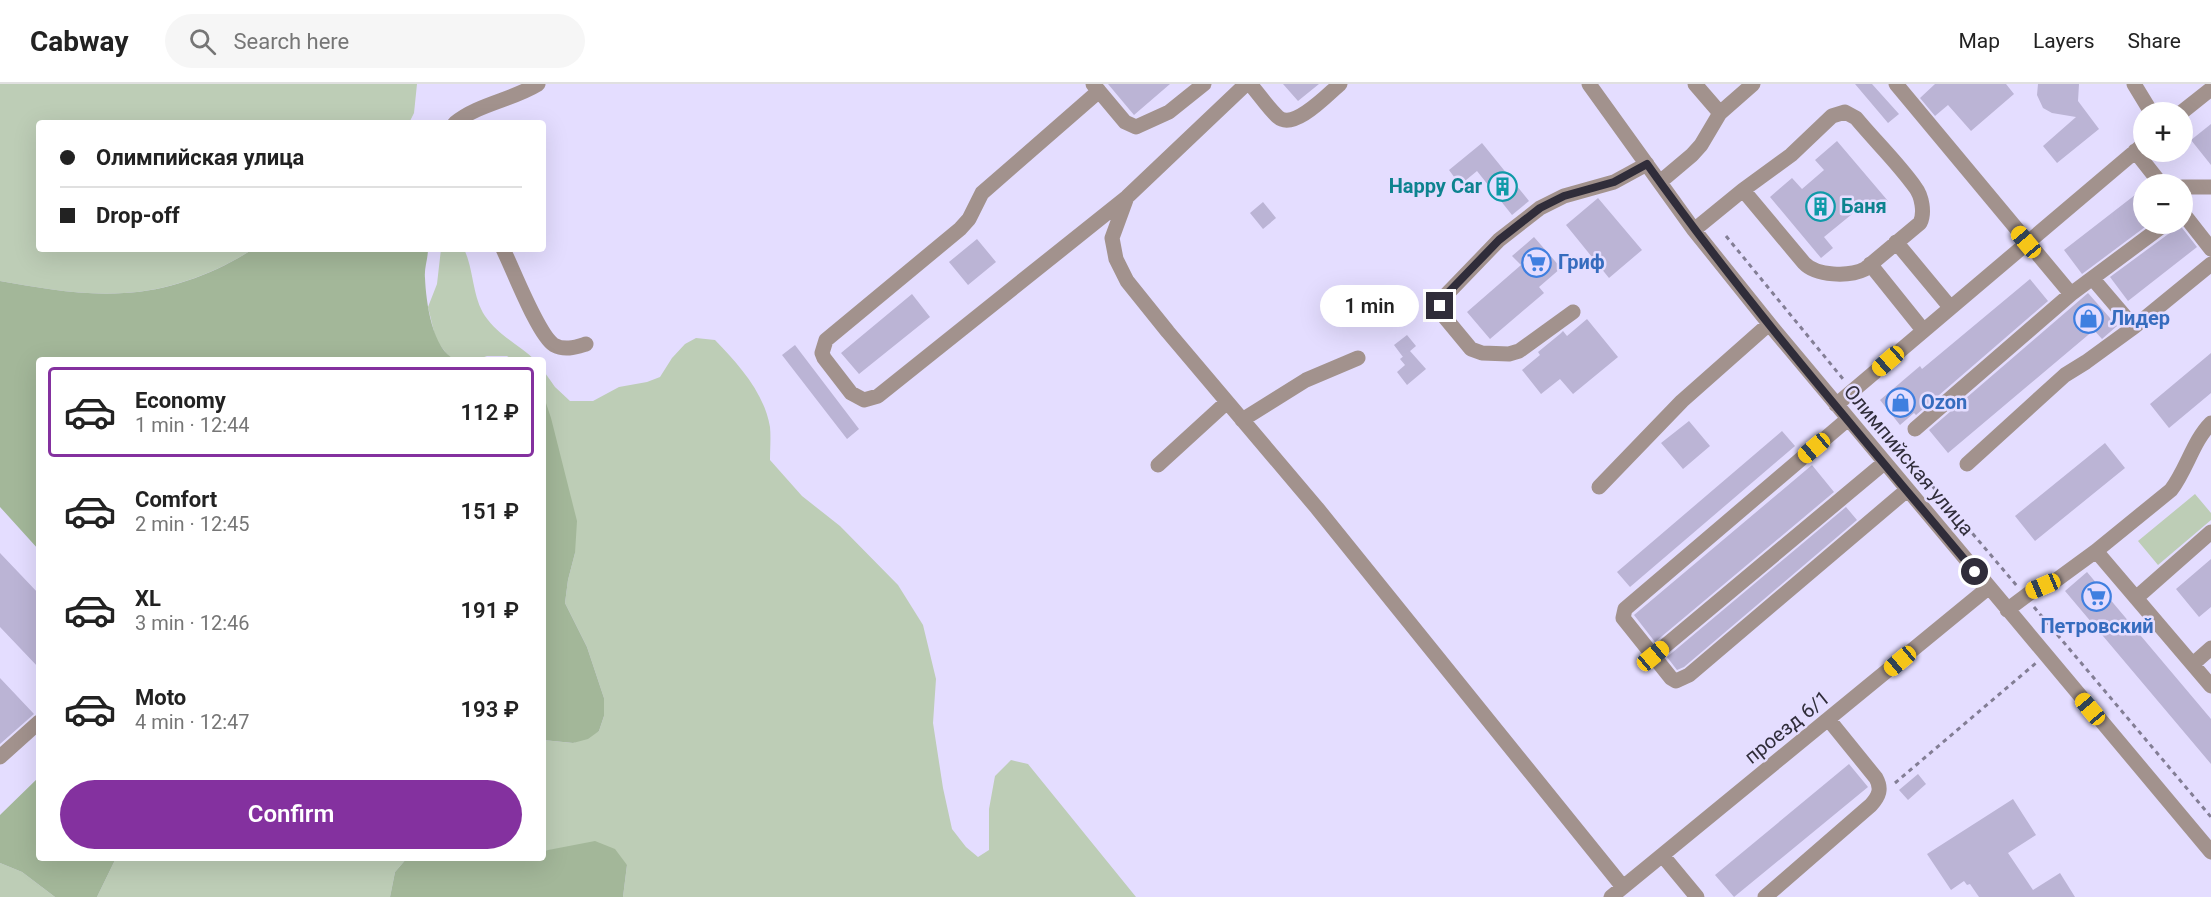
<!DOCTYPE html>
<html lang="en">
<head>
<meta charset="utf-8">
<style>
  :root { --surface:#fff; --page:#f6f6f6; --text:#222; --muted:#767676; --line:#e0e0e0; --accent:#84319f }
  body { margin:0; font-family:Roboto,sans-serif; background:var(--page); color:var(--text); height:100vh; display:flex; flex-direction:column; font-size:22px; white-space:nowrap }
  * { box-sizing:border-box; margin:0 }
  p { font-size:20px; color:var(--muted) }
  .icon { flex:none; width:33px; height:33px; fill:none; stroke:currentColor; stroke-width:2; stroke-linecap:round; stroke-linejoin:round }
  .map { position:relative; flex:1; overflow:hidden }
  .drawer { position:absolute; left:36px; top:273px; width:510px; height:504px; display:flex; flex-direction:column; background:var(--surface); border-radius:6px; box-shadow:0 6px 24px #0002 }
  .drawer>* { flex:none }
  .top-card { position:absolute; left:36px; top:36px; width:510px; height:132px; border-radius:6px; box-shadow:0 6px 24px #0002; display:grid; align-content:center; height:132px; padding:0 24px; background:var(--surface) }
  .controls { position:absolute; left:2133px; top:18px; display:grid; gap:12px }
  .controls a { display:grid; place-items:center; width:60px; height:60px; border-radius:50%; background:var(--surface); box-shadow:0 6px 24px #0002; font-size:30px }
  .end { position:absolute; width:27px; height:27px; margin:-14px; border:8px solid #302d3a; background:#fff; box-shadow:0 0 0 3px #fff }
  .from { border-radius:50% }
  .bubble { position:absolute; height:42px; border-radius:21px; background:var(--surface); box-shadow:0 6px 24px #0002; font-size:20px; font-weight:600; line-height:42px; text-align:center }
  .car { position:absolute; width:18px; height:36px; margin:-18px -9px; border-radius:8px; box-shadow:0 0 4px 2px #0007; background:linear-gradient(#f5c518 24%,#345 0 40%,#f5c518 0 76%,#345 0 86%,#f5c518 0) }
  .top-card b { display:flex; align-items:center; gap:21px; height:57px; font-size:22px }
  .top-card b+b { border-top:2px solid var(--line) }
  .top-card i { width:15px; height:15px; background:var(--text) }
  ul { padding:10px 0 0; list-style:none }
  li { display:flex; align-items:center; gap:18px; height:90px; margin:0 12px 9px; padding:0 12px; border:3px solid transparent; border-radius:6px }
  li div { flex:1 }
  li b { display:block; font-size:22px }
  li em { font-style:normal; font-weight:600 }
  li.selected { border-color:var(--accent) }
  li>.icon { width:54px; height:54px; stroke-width:1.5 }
  .cta { display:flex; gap:12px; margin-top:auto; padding:12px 24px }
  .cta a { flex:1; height:69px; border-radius:36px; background:var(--accent); color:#fff; font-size:24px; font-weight:600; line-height:69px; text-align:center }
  header { display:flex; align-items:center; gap:36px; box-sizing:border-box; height:84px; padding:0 30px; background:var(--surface); border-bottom:2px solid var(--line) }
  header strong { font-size:28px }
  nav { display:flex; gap:33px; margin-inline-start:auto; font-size:21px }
  .search { width:420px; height:54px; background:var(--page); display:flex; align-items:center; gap:15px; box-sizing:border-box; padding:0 21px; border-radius:33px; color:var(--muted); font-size:22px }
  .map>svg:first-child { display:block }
</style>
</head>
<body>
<header>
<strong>Cabway</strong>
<div class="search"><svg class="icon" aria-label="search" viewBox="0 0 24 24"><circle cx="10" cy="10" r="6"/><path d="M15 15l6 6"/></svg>Search here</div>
<nav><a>Map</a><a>Layers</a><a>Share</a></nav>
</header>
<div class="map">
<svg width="2211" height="813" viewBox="0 0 2211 813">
  <rect width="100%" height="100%" fill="#e4ddff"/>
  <!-- green -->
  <path fill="#bdcdb6" d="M0 0H417L414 29 409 39H39V165H253C216 189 168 207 124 209 83 212 40 204 0 197Z
    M441 165H464C474 186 472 212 485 232 498 251 519 261 535 276H513L507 272H487L476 276H456L450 274 436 256 428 223 437 200Z
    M696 254 715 256C738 280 764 308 770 343 771 354 770 366 770 376L802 412 840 442 898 501 923 541 936 595 933 639 943 704 952 745 966 763 978 773 989 766V725L995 692 1011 676 1028 680 1136 813H623L627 781 566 764 543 767V656L573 659 599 647 604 632V614L587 563 565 519 568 496 575 469 561 376 543 310V286L555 303 570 317H593L619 303 647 298 660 293 672 274 685 260Z
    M2195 410 2211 429V436L2158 481 2138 457Z
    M116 774H407L395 788 390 813H97Z
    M0 779 22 788 55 813H0Z"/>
  <!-- forest -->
  <path fill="#a3b799" d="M253 165H428C428 175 424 184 425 194 426 217 432 266 456 276H39V466L0 423V197C40 204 83 212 124 209 169 207 216 189 253 165Z
    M543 310 551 334 577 437 575 469 568 496 565 519 587 563 604 614V632L599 647 588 655 573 659 543 656Z
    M39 693V774H116L97 813H55L22 788 0 779V731Z
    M595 757 615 765 627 781 623 813H390L395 788 407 774H543V767Z"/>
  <!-- building -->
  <path fill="#bbb4d5" d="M1108 0H1170L1134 31Z
    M1283 0H1319L1298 17Z
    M1855 0H1872L1899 30 1888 39Z
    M1935 0H2006L2014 10 1971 47 1948 21 1935 32 1920 14Z
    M2038 0H2079L2078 17 2099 45 2057 79 2043 62 2076 33 2052 29 2043 24 2037 11Z
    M2211 40V81L2191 56Z
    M1837 57 1888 117 1877 127 1868 117 1824 153 1833 164 1821 174 1770 113 1792 94 1802 105 1824 86 1815 76Z
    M1482 59 1529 117 1512 131 1477 87 1460 101 1449 86Z
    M2144 104V140H2149L2082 190 2064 166Z
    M1598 114 1642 166 1609 194 1566 141Z
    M1263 118 1276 134 1263 145 1250 129Z
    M2175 140H2179L2197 163 2128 217 2110 193 2171 148Z
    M1534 153 1561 184 1539 203 1544 209 1490 255 1467 228 1521 181 1512 172Z
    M977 155 996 178 968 201 949 178Z
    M2030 195 2048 217 1916 331 1914 329 1900 341 1880 316 1920 282 1922 285Z
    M2088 209 2117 242 2102 255 2094 246 1948 369 1929 346Z
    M912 210 930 233 859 290 841 269Z
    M1587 235 1618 273 1573 310 1560 295 1541 310 1522 286 1540 271 1538 268 1560 250 1563 247 1567 252Z
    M1407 251 1416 262 1403 273 1394 261Z
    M795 261 859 345 847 355 782 271Z
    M1410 267 1426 285 1407 301 1397 288 1405 281 1400 275Z
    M2211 269V309L2169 344 2150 320Z
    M1689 337 1710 362 1683 385 1661 359Z
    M1782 347 1795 362 1630 503 1617 488Z
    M2105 359 2125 384 2035 457 2015 432Z
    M1812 381 1834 408 1655 558 1634 531Z
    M1846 423 1857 436 1684 583 1677 586 1667 573Z
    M0 469 39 510V584L0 543Z
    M2211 475V523L2199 533 2176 505Z
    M2087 488 2211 635V680L2065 507Z
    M0 594 34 630 0 660Z
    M1849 680 1868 703 1734 813 1715 791Z
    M1918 690 1926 700 1908 716 1899 706Z
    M2013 715 2036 751 2008 769 2033 806 2060 789 2075 813H1979L1970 800 1967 801 1964 797 1951 806 1927 770Z"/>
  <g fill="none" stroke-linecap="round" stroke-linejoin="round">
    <!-- path -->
    <path stroke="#837e95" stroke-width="3" stroke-dasharray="4.5 4.5" stroke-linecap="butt" d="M1726 152 1843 295
      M1862 319 2017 502
      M2034 523 2211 733
      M1895 699 2036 579"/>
    <!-- minor -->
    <path stroke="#a2928d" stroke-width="15" d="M1093 0 1099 7 982 109 969 135 960 145 826 256 822 269 824 274 851 309 864 316 878 312 1127 113 1246 0
      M1250 0C1259 10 1268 24 1278 33 1294 47 1327 11 1340 0
      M1589 0 1694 146 1775 247 2211 768
      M1695 0 1720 29
      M1896 0 2071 210
      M2134 0 2151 28
      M1099 7 1125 38 1136 43 1169 28 1204 0
      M2182 28 2211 5
      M455 39C478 20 512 16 538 0
      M2135 67 2161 100
      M1660 98 1692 71 1701 61 1720 29 1753 0
      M2182 103H2211
      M1127 113 1112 154 1116 175 1127 197 1168 248 1317 424 1623 803
      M2182 128 2211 165
      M1694 146 1743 106 1791 71 1832 32 1845 28 1856 34C1875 57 1898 79 1915 103 1922 112 1925 129 1920 139L1865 185C1849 193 1816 192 1804 179L1743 106
      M1896 158 1950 223
      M503 165C513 185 538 251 554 261 565 267 576 263 586 260
      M1870 180 1923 246
      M2093 195 2134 243
      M1573 228 1519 267 1509 270 1482 269 1471 265 1442 230 1440 222 1444 213 1499 156 1540 124 1564 112 1614 98 1647 80
      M1836 321 2144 60
      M1848 335 1625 525 1623 534 1671 594 1676 597 1689 591 1907 406
      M1242 336 1306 296 1358 274
      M1915 345 2071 210 2165 140
      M1967 380 2065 291 2086 278 2134 243 2211 180
      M1158 381 1227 318
      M1599 403 1682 317 1769 240
      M2096 467 2211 602
      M2136 514 2211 448
      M2007 526 2031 508 2055 497 2096 467 2171 406C2187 385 2193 357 2211 339
      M1653 572 1884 379
      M2193 580 2211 564
      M0 673 39 638
      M1663 772 1697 813
      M1611 813 1988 504
      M1765 813 1871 721C1879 712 1882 705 1876 694L1829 636"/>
  </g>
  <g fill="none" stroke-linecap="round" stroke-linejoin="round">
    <!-- route -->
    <path stroke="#302d3a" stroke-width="8" d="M1440 222 1444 213 1499 156 1540 124 1564 112 1614 98 1647 80C1748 222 1863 354 1975 488"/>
  </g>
  <!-- icons -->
  <defs>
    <symbol id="building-ring" viewBox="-11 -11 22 22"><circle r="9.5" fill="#e4ddff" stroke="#0f9aa8" stroke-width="1.5"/><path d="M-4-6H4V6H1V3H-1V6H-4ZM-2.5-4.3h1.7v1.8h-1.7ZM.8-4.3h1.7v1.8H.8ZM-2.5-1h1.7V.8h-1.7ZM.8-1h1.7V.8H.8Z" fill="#0f9aa8"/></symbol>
    <symbol id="supermarket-ring" viewBox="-11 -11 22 22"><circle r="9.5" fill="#e4ddff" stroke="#3f7fe0" stroke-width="1.5"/><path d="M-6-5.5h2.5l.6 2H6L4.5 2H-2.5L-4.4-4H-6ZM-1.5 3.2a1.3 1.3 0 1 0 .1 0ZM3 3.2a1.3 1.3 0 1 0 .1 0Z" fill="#3f7fe0"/></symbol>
    <symbol id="shop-ring" viewBox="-11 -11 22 22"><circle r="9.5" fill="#e4ddff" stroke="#3f7fe0" stroke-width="1.5"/><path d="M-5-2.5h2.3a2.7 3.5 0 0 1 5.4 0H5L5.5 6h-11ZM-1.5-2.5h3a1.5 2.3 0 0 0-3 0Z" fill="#3f7fe0"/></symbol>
  </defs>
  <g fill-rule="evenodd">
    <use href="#building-ring" x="1486" y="86" width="33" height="33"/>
    <use href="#building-ring" x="1804" y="106" width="33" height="33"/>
    <use href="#supermarket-ring" x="1520" y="162" width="33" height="33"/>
    <use href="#shop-ring" x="2072" y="218" width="33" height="33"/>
    <use href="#shop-ring" x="1884" y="302" width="33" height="33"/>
    <use href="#supermarket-ring" x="2080" y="496" width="33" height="33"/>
  </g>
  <g text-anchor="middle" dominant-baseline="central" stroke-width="5" stroke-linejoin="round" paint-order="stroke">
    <!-- culture labels -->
    <g font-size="20" font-weight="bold" fill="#0d838f" stroke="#e4ddff" text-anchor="end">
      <text x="1482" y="102">Happy Car</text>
      <text x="1841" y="122" text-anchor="start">Баня</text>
    </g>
    <!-- shop labels -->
    <g font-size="20" font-weight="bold" fill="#366cbe" stroke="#e4ddff" text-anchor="start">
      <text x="1558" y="178">Гриф</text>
      <text x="2110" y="234">Лидер</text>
      <text x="1921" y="318">Ozon</text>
      <text x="2097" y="542" text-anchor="middle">Петровский</text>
    </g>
    <!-- street labels -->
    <g font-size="20" fill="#302d3a" stroke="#e4ddff">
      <text transform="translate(1909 376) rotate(50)">Олимпийская улица</text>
      <text transform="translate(1787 643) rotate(-39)">проезд 6/1</text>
    </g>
  </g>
</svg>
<div class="controls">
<a>+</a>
<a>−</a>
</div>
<i class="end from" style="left:1975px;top:488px"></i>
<i class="end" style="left:1440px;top:222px"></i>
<div class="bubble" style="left:1320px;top:201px;width:99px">1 min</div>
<i class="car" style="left:2026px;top:158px;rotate:320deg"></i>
<i class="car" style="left:1888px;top:277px;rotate:229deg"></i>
<i class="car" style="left:1814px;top:364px;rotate:230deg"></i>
<i class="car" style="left:2043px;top:502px;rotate:247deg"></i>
<i class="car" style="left:1653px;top:572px;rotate:50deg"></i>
<i class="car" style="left:1900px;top:577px;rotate:230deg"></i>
<i class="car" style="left:2090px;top:625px;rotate:320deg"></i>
<div class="top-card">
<b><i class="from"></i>Олимпийская улица</b>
<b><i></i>Drop-off</b>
</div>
<section class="drawer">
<ul>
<li class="selected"><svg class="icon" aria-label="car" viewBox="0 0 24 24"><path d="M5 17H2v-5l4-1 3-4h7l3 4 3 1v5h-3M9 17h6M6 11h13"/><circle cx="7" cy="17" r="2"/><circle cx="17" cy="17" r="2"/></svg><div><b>Economy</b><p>1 min · 12:44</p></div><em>112 ₽</em></li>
<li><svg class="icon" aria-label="car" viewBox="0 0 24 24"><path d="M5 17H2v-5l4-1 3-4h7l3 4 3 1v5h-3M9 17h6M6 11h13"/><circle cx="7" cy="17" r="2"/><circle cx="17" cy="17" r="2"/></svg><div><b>Comfort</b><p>2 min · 12:45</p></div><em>151 ₽</em></li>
<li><svg class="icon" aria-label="car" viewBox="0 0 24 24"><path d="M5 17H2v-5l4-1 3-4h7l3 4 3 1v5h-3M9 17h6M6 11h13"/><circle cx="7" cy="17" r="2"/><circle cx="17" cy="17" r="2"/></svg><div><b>XL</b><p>3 min · 12:46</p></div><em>191 ₽</em></li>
<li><svg class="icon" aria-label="car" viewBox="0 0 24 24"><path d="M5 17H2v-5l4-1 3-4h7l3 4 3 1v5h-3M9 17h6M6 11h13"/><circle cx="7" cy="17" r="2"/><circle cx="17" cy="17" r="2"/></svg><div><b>Moto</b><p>4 min · 12:47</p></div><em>193 ₽</em></li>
</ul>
<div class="cta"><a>Confirm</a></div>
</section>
</div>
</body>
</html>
